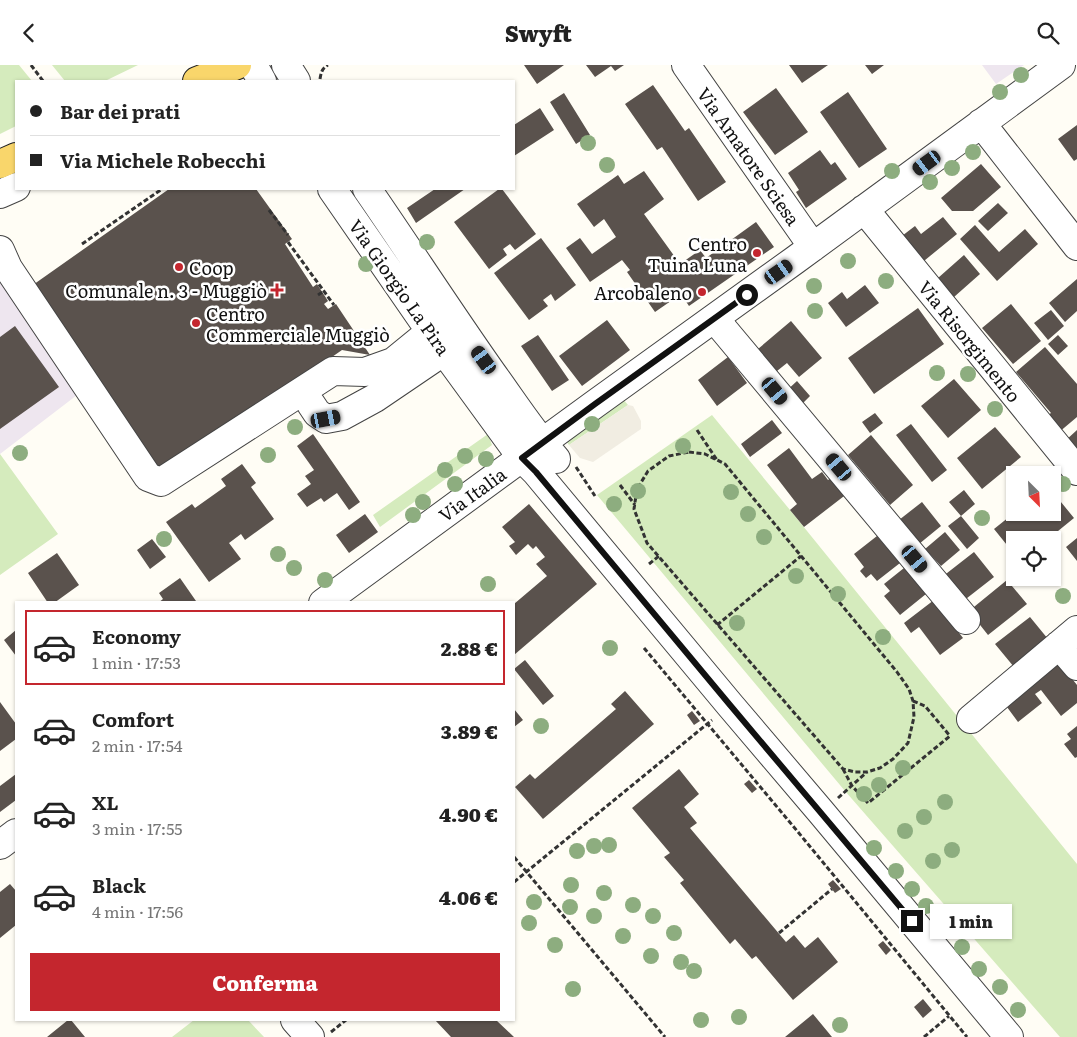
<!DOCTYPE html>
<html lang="it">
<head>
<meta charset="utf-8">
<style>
  :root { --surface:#fff; --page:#f2f2f2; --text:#222; --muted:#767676; --line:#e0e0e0; --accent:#c4262e }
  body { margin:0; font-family:Literata,serif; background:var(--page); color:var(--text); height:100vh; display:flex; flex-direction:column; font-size:19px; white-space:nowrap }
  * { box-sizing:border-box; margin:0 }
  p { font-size:16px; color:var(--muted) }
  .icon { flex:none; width:28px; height:28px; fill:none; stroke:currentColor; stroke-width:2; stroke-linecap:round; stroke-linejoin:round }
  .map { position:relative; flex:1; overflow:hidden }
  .drawer { position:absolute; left:15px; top:536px; width:500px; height:420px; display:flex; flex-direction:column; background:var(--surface); border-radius:0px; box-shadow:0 1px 4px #0004 }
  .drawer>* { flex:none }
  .hud { position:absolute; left:15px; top:15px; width:500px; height:110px; border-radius:0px; box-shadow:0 1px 4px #0004; display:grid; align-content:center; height:110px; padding:0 15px; background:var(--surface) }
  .needle { width:32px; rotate:156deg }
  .buttons { position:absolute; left:1006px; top:401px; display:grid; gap:10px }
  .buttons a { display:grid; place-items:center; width:55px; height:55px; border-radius:0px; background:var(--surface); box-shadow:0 1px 4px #0004; font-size:25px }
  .end { position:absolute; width:22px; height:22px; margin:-11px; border:6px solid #111; background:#fff; box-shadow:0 0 0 2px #fff }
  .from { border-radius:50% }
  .bubble { position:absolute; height:35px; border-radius:0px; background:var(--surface); box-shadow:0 1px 4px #0004; font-size:16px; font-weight:800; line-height:35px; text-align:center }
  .car { position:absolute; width:15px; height:30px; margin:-15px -8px; border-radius:6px; box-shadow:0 0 4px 1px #0007; background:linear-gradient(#222 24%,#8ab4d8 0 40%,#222 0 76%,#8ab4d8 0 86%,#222 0) }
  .hud b { display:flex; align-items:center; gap:18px; height:48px; font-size:19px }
  .hud b+b { border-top:1px solid var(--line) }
  .hud i { width:12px; height:12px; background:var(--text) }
  ul { padding:9px 0 0; list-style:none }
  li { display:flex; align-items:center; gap:15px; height:75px; margin:0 10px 8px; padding:0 5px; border:2px solid transparent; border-radius:0px }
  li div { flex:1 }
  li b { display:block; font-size:19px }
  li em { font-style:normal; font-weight:800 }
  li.current { border-color:var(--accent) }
  li>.icon { width:45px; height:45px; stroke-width:1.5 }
  .action { display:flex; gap:10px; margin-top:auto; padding:10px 15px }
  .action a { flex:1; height:58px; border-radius:0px; background:var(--accent); color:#fff; font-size:20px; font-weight:800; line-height:58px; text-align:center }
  header { display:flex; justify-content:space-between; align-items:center; height:65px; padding:0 15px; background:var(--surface); font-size:22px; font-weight:800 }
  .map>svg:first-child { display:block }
</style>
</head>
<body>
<header><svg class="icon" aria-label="back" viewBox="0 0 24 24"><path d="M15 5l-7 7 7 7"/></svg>Swyft<svg class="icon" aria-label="search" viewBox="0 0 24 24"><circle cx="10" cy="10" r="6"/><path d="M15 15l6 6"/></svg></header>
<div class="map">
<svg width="1077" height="972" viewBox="0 0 1077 972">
  <rect width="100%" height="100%" fill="#fffdf5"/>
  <!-- industrial -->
  <path fill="#eee6ef" d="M982 0H1024L996 19Z
    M0 213 81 327 0 389Z"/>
  <!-- green -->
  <path fill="#d5ebbd" d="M0 0H19L32 16H16V61L0 69Z
    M52 0H138L105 16H65Z
    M622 333 628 340 569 380 564 373Z
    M712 350 790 445 1077 799V972H1060L845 726 597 430Z
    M488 369 492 380 380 462 373 450Z
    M0 389 58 469 0 510Z
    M194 955H248L264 972H172Z"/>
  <!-- plaza -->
  <path fill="#f1ede2" d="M628 340 633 341 641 356V364L593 397 580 393 569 380Z"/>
  <!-- building -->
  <path fill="#5a524d" d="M524 0H564L537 19Z
    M586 0H624L615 6 611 1 595 12Z
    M789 0H828L802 18Z
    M865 0H884L872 9Z
    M653 20 685 66 689 63 726 117 698 136 662 82 657 85 625 39Z
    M776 23 808 67 775 90 743 47Z
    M848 27 887 84 859 103 820 47Z
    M564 28 590 70 576 79 550 37Z
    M540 43 554 65 514 91V60Z
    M1077 60V94L1074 96 1058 74Z
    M820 85 831 100 835 97 847 114 806 143 796 127 799 125 788 108Z
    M981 99 1001 122 973 146H952L941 133Z
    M644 106 664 134 644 149 680 199 700 185 706 193 756 157 774 182 689 241 681 229 655 247 627 207 630 205 622 195 590 217 566 183 580 173 592 189 616 172 604 154 594 162 577 139 618 110 624 119Z
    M169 124H256L292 174 285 179 313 222 317 219 328 236 324 239 328 244 336 239 370 290 342 285 171 404H156L30 222Z
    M435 124H465L416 158 407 143Z
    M499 124H502L536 169 515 185 510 179 503 184 507 190 489 204 454 157Z
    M998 138 1008 148 988 166 978 156Z
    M943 152 957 169 919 200 898 174 915 161 921 169Z
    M975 160 999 187 1025 164 1038 179 997 216 960 174Z
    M541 173 576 220 555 236 551 229 543 235 548 241 529 255 494 208Z
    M964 190 980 209 954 232 938 213Z
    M1077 214V246L1065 257 1049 238Z
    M865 220 879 238 846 262 828 238 842 227 847 234Z
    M1011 239 1041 276 1013 299 982 263Z
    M918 243 944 279 874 329 848 293Z
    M1051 245 1064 261 1048 275 1034 258Z
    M607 255 630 285 582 321 559 291Z
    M791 256 822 293 799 312 787 298 777 306 758 284Z
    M15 261 59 322 0 364V272Z
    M538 270 569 315 552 326 521 281Z
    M1058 270 1068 281 1058 290 1048 279Z
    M1045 282 1077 319V352L1058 368 1045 352 1051 348 1016 307Z
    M728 292 747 318 717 341 698 315Z
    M954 314 981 345 948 373 921 341Z
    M797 316 810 331 798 343 784 328Z
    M875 348 883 358 870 368 862 357Z
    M772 355 782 368 750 392 741 379Z
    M911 359 947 405 932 417 896 370Z
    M995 362 1021 392 982 424 957 393Z
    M1077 365V391L1065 376Z
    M313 369 360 437 349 445 337 428 324 437 321 433 307 442 297 429 311 419 305 411 314 405 297 381Z
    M871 370 913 420 890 440 848 390Z
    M789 383 812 414 822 407 828 415 834 411 848 428 804 462 790 445 797 439 767 400Z
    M242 399 256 418 251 422 274 454 245 475 241 469 229 478 241 494 209 517 166 457 192 439 195 443 226 421 221 414Z
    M964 425 975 439 961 451 979 473 967 484 948 461 961 451 949 437Z
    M1052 426 1074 453 1047 475 1044 473 1041 475H1015V490L994 464 1014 448H1052Z
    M922 437 941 461 919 479 899 455Z
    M529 439 597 519 514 590V539L547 511 536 499 545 492 536 481 533 484 528 479 516 490 509 481 515 477 502 462Z
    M365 449 378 467 349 488 336 470Z
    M945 467 960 485 941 501 925 484Z
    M877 471 900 498 877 516 871 509 866 513 860 506 864 502 854 489Z
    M1077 473V496L1066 482Z
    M152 474 166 492 150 504 137 485Z
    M974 487 994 512 962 537 942 512Z
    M57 488 79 520 54 538H48L28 508Z
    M904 503 926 529 900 550 884 531 890 526 884 519Z
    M180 513 196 536 194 538H158L163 534 159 528Z
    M1007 515 1027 539 988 570 969 546Z
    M934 535 963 573 940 590 919 562 911 568 904 558Z
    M1030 552 1048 574 1014 602 995 579Z
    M16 565V591L4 575Z
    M525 595 554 631 543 640 514 604Z
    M1058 596 1077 620V638L1061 651 1041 625 1035 629 1042 638 1018 657 1004 638Z
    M625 626 654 659 543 754 515 722 530 709 535 714 616 644 611 639Z
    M0 637 16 659V674L0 686Z
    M514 644 523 655 514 662Z
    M692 646 700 656 694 660 687 650Z
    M1077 661V692L1075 693 1064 679 1071 674 1067 669Z
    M679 704 699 729 684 742 697 758 690 763 786 877 794 870 805 883 818 872 838 897 793 935 756 891 752 894 735 874 730 879 680 818 684 815 664 792 670 788 632 743Z
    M16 709V735L0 747V721Z
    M749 715 757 724 752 728 744 719Z
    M833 815 841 824 835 828 828 819Z
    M10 819 16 826V860L0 873V827Z
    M883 876 891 885 886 890 878 880Z
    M923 934 932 945 923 953 914 942Z
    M813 949 832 972H785Z
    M68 955H71L85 972H47Z
    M435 955H496L514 972H451Z"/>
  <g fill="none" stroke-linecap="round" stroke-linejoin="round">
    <defs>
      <path id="minor" d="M253 0 262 16
        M286 0 296 16
        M686 0 813 182
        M981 58 1077 181
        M332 124 444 286 522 393 536 407 730 640 821 747 1009 972
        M367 124C409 185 449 247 492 308 513 337 532 367 556 394
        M0 129 16 122
        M864 144 1077 406
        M0 185 8 203 148 412 161 417 333 306 365 307 393 297
        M715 253 724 265 966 555
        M384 313 393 297 431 266 446 257
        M311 339 317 348 326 354 342 351 375 333 459 276
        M323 538 595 339 795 195 1061 0
        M1059 580 1077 601
        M971 654 1077 565
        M0 780 16 768
        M295 955 310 972"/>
      <path id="major" d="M197 16 237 0
        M0 99 16 92"/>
    </defs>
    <!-- minor casing -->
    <use href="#minor" stroke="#444" stroke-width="30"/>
    <!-- major casing -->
    <use href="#major" stroke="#222" stroke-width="30"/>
    <!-- path -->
    <path stroke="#333" stroke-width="3" stroke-dasharray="5 2.5" stroke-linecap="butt" d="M31 0 43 16
      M320 14C321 8 322 3 328 0
      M269 145 288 170
      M288 177 334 240
      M82 179 162 124
      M318 230 324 226
      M697 365 717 395
      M689 387 705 389 725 399 897 607 909 624 913 636 914 652 908 678 893 694 880 703 867 707H855L843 704 647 478 634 444 637 424 648 406 669 391Z
      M576 402 595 431
      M620 420 635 440
      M649 499 659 491
      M717 560 801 491
      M644 583 798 767 967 972
      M913 636 925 641 950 671
      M843 704 852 721 868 738 950 671
      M838 733 867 707
      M514 792 665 972
      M514 817 712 655
      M779 868 832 824
      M331 967 346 955
      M924 972 949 951"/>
    <!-- minor -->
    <use href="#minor" stroke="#fff" stroke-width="28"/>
    <!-- major -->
    <use href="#major" stroke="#f9d66b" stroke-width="28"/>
  </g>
  <!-- trees -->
  <g fill="#8dad7f">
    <circle cx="1021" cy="10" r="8"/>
    <circle cx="1000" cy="27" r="8"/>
    <circle cx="588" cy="78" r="8"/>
    <circle cx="973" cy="87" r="8"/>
    <circle cx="607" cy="100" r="8"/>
    <circle cx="952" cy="103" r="8"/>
    <circle cx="892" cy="106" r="8"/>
    <circle cx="930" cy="117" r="8"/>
    <circle cx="427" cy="177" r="8"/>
    <circle cx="848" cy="196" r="8"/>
    <circle cx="366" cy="199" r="8"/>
    <circle cx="886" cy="216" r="8"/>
    <circle cx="814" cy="221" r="8"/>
    <circle cx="815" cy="246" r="8"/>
    <circle cx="937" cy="308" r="8"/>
    <circle cx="968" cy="309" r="8"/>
    <circle cx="995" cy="344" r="8"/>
    <circle cx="592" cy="359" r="8"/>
    <circle cx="295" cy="362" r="8"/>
    <circle cx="683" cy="381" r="8"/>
    <circle cx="20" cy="388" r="8"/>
    <circle cx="268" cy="390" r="8"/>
    <circle cx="465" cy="391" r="8"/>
    <circle cx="486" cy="394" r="8"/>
    <circle cx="445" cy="405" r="8"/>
    <circle cx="455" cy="419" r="8"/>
    <circle cx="1063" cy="419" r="8"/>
    <circle cx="638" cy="426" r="8"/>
    <circle cx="731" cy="427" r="8"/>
    <circle cx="423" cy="437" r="8"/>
    <circle cx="614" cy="439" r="8"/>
    <circle cx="748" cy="449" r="8"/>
    <circle cx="413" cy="450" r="8"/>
    <circle cx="982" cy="453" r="8"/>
    <circle cx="764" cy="472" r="8"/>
    <circle cx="164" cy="474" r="8"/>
    <circle cx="278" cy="489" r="8"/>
    <circle cx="294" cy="503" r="8"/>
    <circle cx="796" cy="511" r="8"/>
    <circle cx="325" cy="515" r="8"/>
    <circle cx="488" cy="519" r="8"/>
    <circle cx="838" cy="529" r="8"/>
    <circle cx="1063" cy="531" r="8"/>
    <circle cx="737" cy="558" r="8"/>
    <circle cx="883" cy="572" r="8"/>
    <circle cx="610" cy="583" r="8"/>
    <circle cx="541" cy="661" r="8"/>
    <circle cx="903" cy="703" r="8"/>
    <circle cx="879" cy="720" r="8"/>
    <circle cx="864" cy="729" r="8"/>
    <circle cx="945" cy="737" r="8"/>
    <circle cx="924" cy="752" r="8"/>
    <circle cx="905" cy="766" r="8"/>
    <circle cx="609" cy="780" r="8"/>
    <circle cx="594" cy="781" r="8"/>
    <circle cx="874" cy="783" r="8"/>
    <circle cx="952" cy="785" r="8"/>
    <circle cx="577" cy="786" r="8"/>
    <circle cx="933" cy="796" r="8"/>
    <circle cx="896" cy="806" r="8"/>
    <circle cx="571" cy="820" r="8"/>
    <circle cx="912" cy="824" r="8"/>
    <circle cx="604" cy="828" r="8"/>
    <circle cx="534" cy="837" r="8"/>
    <circle cx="633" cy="840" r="8"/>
    <circle cx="926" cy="841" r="8"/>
    <circle cx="570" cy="842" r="8"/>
    <circle cx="594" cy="851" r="8"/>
    <circle cx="653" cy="851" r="8"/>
    <circle cx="529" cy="858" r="8"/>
    <circle cx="943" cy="863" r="8"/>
    <circle cx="674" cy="868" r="8"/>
    <circle cx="623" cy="871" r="8"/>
    <circle cx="555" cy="880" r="8"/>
    <circle cx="962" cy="882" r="8"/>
    <circle cx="651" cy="891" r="8"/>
    <circle cx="681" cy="897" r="8"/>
    <circle cx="979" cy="904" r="8"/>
    <circle cx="694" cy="906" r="8"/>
    <circle cx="1000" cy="922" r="8"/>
    <circle cx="573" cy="924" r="8"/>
    <circle cx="1018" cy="945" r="8"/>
    <circle cx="739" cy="952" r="8"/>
    <circle cx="701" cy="955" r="8"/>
    <circle cx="840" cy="960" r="8"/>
  </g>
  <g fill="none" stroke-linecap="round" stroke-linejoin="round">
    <!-- route -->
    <path stroke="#111" stroke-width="6" d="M747 230 595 339 522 393 536 407 730 640 912 856"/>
  </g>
  <!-- markers -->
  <g fill="#c4262e" stroke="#fff" stroke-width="2">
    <circle cx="757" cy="188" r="5"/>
    <circle cx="179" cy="202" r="5"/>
    <path d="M274.5 217.5h5v5h5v5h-5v5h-5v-5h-5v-5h5z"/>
    <circle cx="702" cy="227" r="5"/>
    <circle cx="196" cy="258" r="5"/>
  </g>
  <g text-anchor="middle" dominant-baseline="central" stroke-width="5" stroke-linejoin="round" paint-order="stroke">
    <!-- street labels -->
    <g font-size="18" fill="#111" stroke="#fff">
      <text transform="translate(749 91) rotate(55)">Via Amatore Sciesa</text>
      <text transform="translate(400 222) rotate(55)">Via Giorgio La Pira</text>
      <text transform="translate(970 276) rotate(51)">Via Risorgimento</text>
      <text transform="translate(472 429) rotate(-36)">Via Italia</text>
    </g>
    <!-- poi labels -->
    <g font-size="18" fill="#111" stroke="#fff" text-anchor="end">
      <text x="747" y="178">Centro<tspan x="747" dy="21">Tuina Luna</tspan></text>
      <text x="189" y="202" text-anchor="start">Coop</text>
      <text x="267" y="225">Comunale n. 3 - Muggiò</text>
      <text x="692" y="227">Arcobaleno</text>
      <text x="206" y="248" text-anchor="start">Centro<tspan x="206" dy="21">Commerciale Muggiò</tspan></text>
    </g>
  </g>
</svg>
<div class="buttons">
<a><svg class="needle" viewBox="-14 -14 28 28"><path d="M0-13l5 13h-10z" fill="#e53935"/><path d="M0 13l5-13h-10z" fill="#767676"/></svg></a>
<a><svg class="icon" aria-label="locate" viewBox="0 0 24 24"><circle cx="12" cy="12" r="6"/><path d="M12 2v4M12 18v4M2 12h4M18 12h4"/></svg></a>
</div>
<i class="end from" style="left:747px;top:230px"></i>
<i class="end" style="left:912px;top:856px"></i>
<div class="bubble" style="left:930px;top:839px;width:82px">1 min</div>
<i class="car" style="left:927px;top:98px;rotate:234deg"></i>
<i class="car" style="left:779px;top:207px;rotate:55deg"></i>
<i class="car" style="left:484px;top:295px;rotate:324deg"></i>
<i class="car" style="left:775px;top:326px;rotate:140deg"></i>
<i class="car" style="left:326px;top:354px;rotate:79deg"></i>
<i class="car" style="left:839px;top:402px;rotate:320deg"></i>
<i class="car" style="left:915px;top:494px;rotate:140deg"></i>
<div class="hud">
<b><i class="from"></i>Bar dei prati</b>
<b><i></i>Via Michele Robecchi</b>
</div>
<section class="drawer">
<ul>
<li class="current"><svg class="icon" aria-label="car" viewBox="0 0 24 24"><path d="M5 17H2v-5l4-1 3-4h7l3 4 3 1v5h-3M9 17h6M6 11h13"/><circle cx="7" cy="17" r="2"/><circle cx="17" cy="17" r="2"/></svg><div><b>Economy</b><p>1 min · 17:53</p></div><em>2.88 €</em></li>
<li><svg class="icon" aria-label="car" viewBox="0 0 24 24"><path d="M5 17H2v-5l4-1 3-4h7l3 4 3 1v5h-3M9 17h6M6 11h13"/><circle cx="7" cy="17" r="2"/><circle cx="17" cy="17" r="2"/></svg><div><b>Comfort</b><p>2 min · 17:54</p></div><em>3.89 €</em></li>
<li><svg class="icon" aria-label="car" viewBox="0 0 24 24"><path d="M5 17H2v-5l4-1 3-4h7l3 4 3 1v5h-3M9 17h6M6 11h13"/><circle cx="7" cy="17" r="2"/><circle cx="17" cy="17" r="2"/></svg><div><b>XL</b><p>3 min · 17:55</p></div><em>4.90 €</em></li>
<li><svg class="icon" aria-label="car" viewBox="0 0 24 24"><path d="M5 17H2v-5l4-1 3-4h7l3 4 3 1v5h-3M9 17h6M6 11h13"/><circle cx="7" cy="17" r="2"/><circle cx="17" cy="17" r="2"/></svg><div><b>Black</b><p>4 min · 17:56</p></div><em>4.06 €</em></li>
</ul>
<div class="action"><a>Conferma</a></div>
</section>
</div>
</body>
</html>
